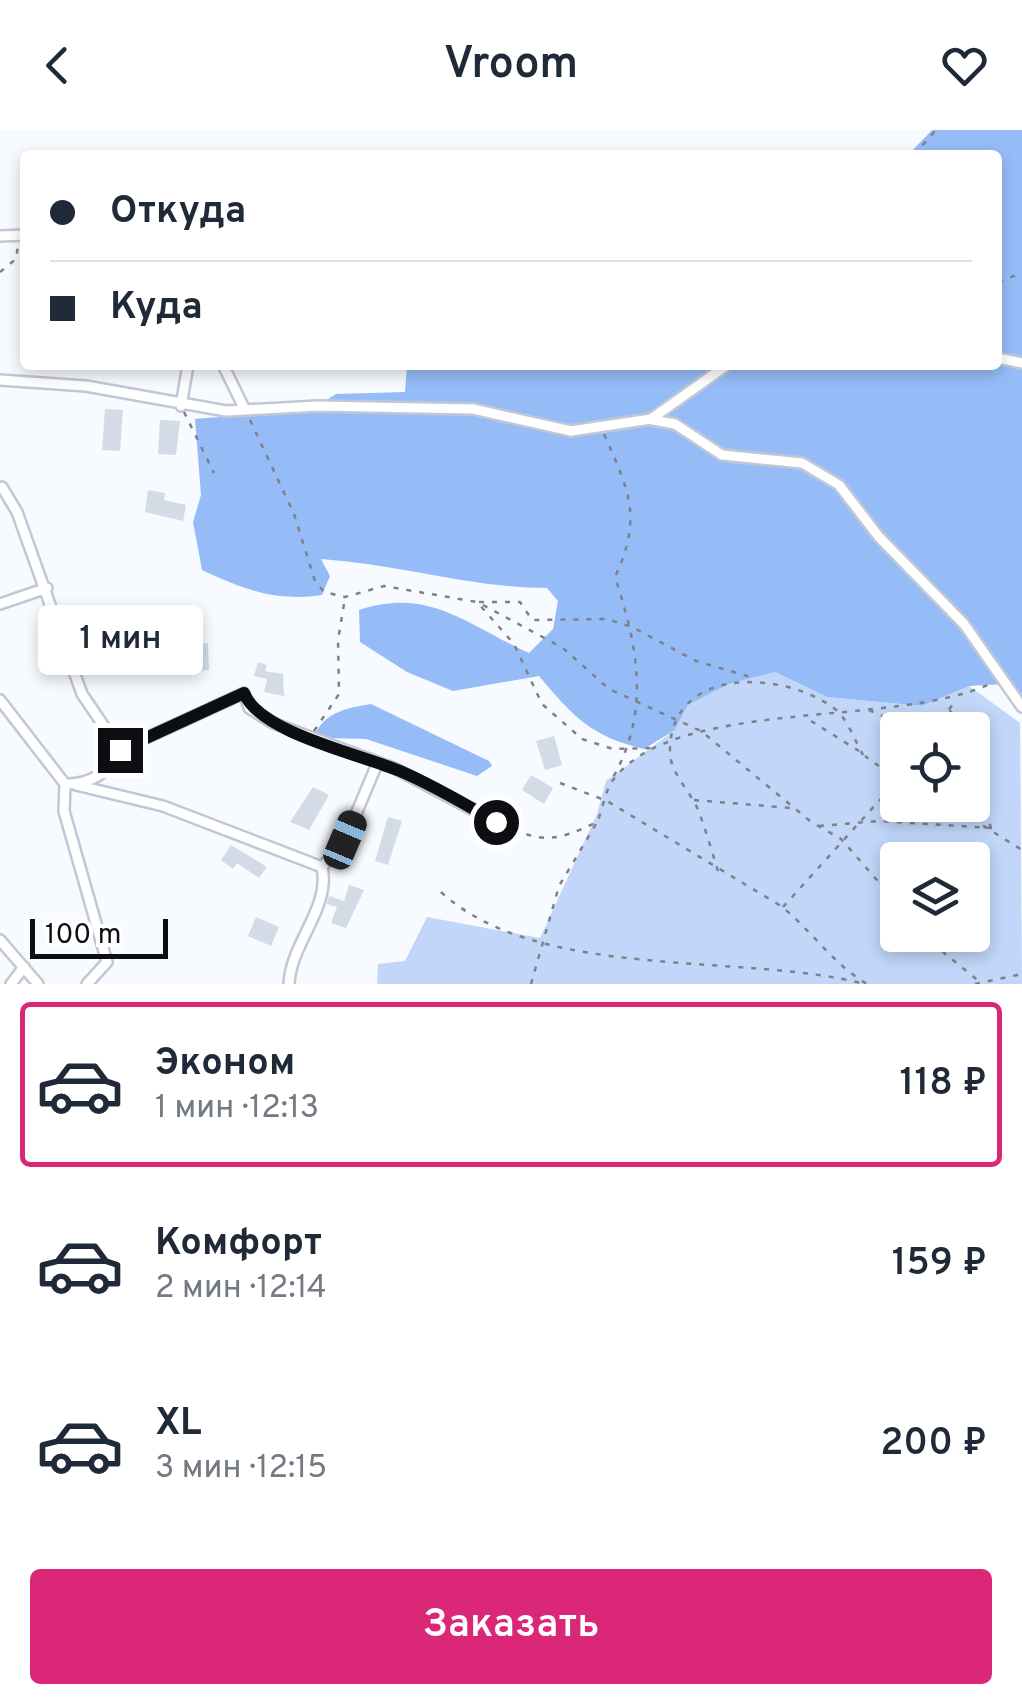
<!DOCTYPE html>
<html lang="ru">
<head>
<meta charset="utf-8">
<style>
  :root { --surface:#fff; --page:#f6f6f7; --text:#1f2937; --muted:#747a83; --line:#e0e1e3; --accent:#db2777 }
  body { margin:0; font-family:Overpass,sans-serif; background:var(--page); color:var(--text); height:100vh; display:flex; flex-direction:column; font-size:38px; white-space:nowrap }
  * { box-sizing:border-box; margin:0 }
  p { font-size:32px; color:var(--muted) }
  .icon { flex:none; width:55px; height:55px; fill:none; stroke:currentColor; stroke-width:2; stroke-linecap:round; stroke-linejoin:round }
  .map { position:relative; height:854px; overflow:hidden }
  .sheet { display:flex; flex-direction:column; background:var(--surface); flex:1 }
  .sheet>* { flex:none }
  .top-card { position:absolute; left:20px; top:20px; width:982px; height:220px; border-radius:10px; box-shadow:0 5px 15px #0003; display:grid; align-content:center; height:220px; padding:0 30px; background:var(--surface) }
  .controls { position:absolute; left:880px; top:582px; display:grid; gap:20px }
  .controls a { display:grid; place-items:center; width:110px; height:110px; border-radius:10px; background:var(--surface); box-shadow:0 5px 15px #0003; font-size:50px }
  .scale { position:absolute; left:30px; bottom:25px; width:138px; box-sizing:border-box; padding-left:10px; border:5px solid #0c0e12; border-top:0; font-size:28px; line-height:35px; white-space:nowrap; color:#0c0e12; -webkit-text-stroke:8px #fff; paint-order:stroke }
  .end { position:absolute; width:45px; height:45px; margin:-22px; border:12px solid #0c0e12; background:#fff; box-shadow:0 0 0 5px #fff }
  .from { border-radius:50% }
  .bubble { position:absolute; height:70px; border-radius:10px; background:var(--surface); box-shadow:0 5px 15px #0003; font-size:32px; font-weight:600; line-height:70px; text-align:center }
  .car { position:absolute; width:30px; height:60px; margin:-30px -15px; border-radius:12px; box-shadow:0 0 8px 2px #0007; background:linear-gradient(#222 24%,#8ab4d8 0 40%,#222 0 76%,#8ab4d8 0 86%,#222 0) }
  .top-card b { display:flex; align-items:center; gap:35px; height:95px; font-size:38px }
  .top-card b+b { border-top:2px solid var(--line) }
  .top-card i { width:25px; height:25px; background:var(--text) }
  ul { padding:18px 0 0; list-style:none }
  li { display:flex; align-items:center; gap:30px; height:165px; margin:0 20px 15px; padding:0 10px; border:5px solid transparent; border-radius:10px }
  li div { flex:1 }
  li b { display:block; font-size:38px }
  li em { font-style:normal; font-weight:600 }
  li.active { border-color:var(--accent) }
  li>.icon { width:90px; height:90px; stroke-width:1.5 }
  .cta { display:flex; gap:20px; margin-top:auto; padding:20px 30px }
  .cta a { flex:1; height:115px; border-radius:10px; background:var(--accent); color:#fff; font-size:40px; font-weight:600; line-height:115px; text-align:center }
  header { display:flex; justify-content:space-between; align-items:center; height:130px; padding:0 30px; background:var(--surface); font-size:45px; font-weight:600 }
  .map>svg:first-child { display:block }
</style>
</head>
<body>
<header><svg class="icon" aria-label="back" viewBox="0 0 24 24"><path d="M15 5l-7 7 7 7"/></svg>Vroom<svg class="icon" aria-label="heart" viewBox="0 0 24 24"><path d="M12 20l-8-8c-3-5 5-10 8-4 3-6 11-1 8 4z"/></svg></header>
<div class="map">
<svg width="1022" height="854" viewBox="0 0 1022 854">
  <rect width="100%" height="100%" fill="#f7faff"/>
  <!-- green -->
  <path fill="#c1d6f8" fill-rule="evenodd" d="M775 542 827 567 922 576 969 556 1020 593 1022 854H377L378 834 405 831 427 787 540 808 597 684 606 651 675 600 688 575 729 554ZM898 600H972V675H898ZM898 730H972V805H898Z"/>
  <!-- forest -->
  <path fill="#96bcf8" d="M932 0H1022V580L1005 554 969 556 922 576 827 567 775 542 729 554 688 575 675 600 644 619C590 606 574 587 539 546L453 561 407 542 360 512 359 480C429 456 469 496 529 523L553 499 558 471 547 458C471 458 398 434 321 429L330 446 322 465C277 472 242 459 202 440L193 392 201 365 195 289 312 279 336 264 405 262 407 235H998V25H908Z
    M371 574 489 631 492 636 477 646 366 609 329 608 316 602C328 581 348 578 371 574Z"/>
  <!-- building -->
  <path fill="#d3dbe6" d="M105 279 123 280 120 321 102 320Z
    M160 290 180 291 176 325 158 324Z
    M148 360 165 363 164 370 186 375 183 391 145 382Z
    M208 513 209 540 180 542 179 514Z
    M258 532 267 535 265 541 283 544 284 566 264 562 267 549 254 546Z
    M554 606 562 635 545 640 536 611Z
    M531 645 553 658 544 674 522 660Z
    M313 657 329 665 309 700 290 692Z
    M388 687 402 691 388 735 375 731Z
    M231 715 267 737 259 748 237 733 233 739 221 730Z
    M349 755 364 760 346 798 331 793 337 777 327 774 329 766 344 771Z
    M256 787 279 797 271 816 248 806Z"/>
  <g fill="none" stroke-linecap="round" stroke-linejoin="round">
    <defs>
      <path id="minor" d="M0 106 25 105
        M998 228 1022 233
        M223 235 245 280
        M0 250 86 256 226 281 318 276 473 279 571 301 651 289 727 235
        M181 276 188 235
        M653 290 675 294 722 325 802 333 839 355 879 407 964 494 1022 577
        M2 357 17 382 82 564 120 620C112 642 88 655 65 654
        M0 474 47 458
        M0 570 65 654 64 681 107 832 87 854
        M120 620 244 563 249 578 273 593 396 639 496 692
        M76 655 163 676 322 737C331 778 291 812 289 854
        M322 737 345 710 377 634
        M0 810 38 854
        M11 854 24 837"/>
    </defs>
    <!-- minor casing -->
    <use href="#minor" stroke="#c1c8d4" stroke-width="14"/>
    <!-- path -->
    <path stroke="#7f8186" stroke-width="2.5" stroke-dasharray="5 8" stroke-linecap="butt" d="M914 25 936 0
      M0 142 16 129 18 116
      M998 152 1022 143
      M184 282 214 343
      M250 290 294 384 315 451 324 462 345 467 384 456 477 472 514 514 542 574 582 609 613 619 655 618
      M604 304C629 361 643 387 615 447 638 517 651 582 612 649
      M479 472H520L532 490 607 489 632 497 696 531 754 548
      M483 475 563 518 609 559 701 601 810 691 841 709 898 774
      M869 580 913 600
      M950 580 956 600
      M811 591 859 621
      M933 600 957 569
      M314 601 339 564 338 510 345 468
      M560 653 607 671 781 776C811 800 834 835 867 854
      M972 659 991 697
      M694 670 791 678
      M950 675 1022 720
      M502 695C544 713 555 712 597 692 603 680 605 660 613 650 676 566 895 599 992 553
      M819 696 879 691 992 698
      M718 741C712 722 706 701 699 682 691 661 669 643 670 620 671 534 786 541 835 579 847 588 855 611 863 625
      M441 762C539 852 741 822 865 854
      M783 777 898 650 865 626
      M922 805 980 852
      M531 854 559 756 596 694
      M975 854 1022 844"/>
    <!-- minor -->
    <use href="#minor" stroke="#fff" stroke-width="9"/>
  </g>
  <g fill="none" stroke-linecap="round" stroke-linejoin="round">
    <!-- route -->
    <path stroke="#0c0e12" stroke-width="12" d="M120 620 244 563C260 603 360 624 400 641 433 655 465 674 496 692"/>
  </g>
</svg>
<div class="controls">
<a><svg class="icon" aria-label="locate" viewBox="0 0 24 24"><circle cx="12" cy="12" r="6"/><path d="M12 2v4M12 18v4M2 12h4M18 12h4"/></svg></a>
<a><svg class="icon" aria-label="layers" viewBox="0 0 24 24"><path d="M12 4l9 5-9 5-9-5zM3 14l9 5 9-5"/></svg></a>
</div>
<div class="scale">100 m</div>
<i class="end from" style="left:496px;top:692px"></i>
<i class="end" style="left:120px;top:620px"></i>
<div class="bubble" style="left:38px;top:475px;width:165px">1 мин</div>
<i class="car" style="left:345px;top:710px;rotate:23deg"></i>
<div class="top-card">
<b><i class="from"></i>Откуда</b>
<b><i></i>Куда</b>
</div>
</div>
<section class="sheet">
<ul>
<li class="active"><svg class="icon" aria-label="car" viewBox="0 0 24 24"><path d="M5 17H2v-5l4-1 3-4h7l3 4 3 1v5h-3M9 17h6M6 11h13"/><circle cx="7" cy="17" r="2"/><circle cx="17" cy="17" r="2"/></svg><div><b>Эконом</b><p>1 мин · 12:13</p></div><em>118 ₽</em></li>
<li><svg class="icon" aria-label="car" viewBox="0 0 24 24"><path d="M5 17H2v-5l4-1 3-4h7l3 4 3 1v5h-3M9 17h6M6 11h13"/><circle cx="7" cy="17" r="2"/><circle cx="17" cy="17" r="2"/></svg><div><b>Комфорт</b><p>2 мин · 12:14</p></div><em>159 ₽</em></li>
<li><svg class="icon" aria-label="car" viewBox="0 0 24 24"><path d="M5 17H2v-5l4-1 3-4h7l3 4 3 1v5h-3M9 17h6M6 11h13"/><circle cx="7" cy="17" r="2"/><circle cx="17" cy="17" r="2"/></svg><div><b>XL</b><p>3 мин · 12:15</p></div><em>200 ₽</em></li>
</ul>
<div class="cta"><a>Заказать</a></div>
</section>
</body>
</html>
